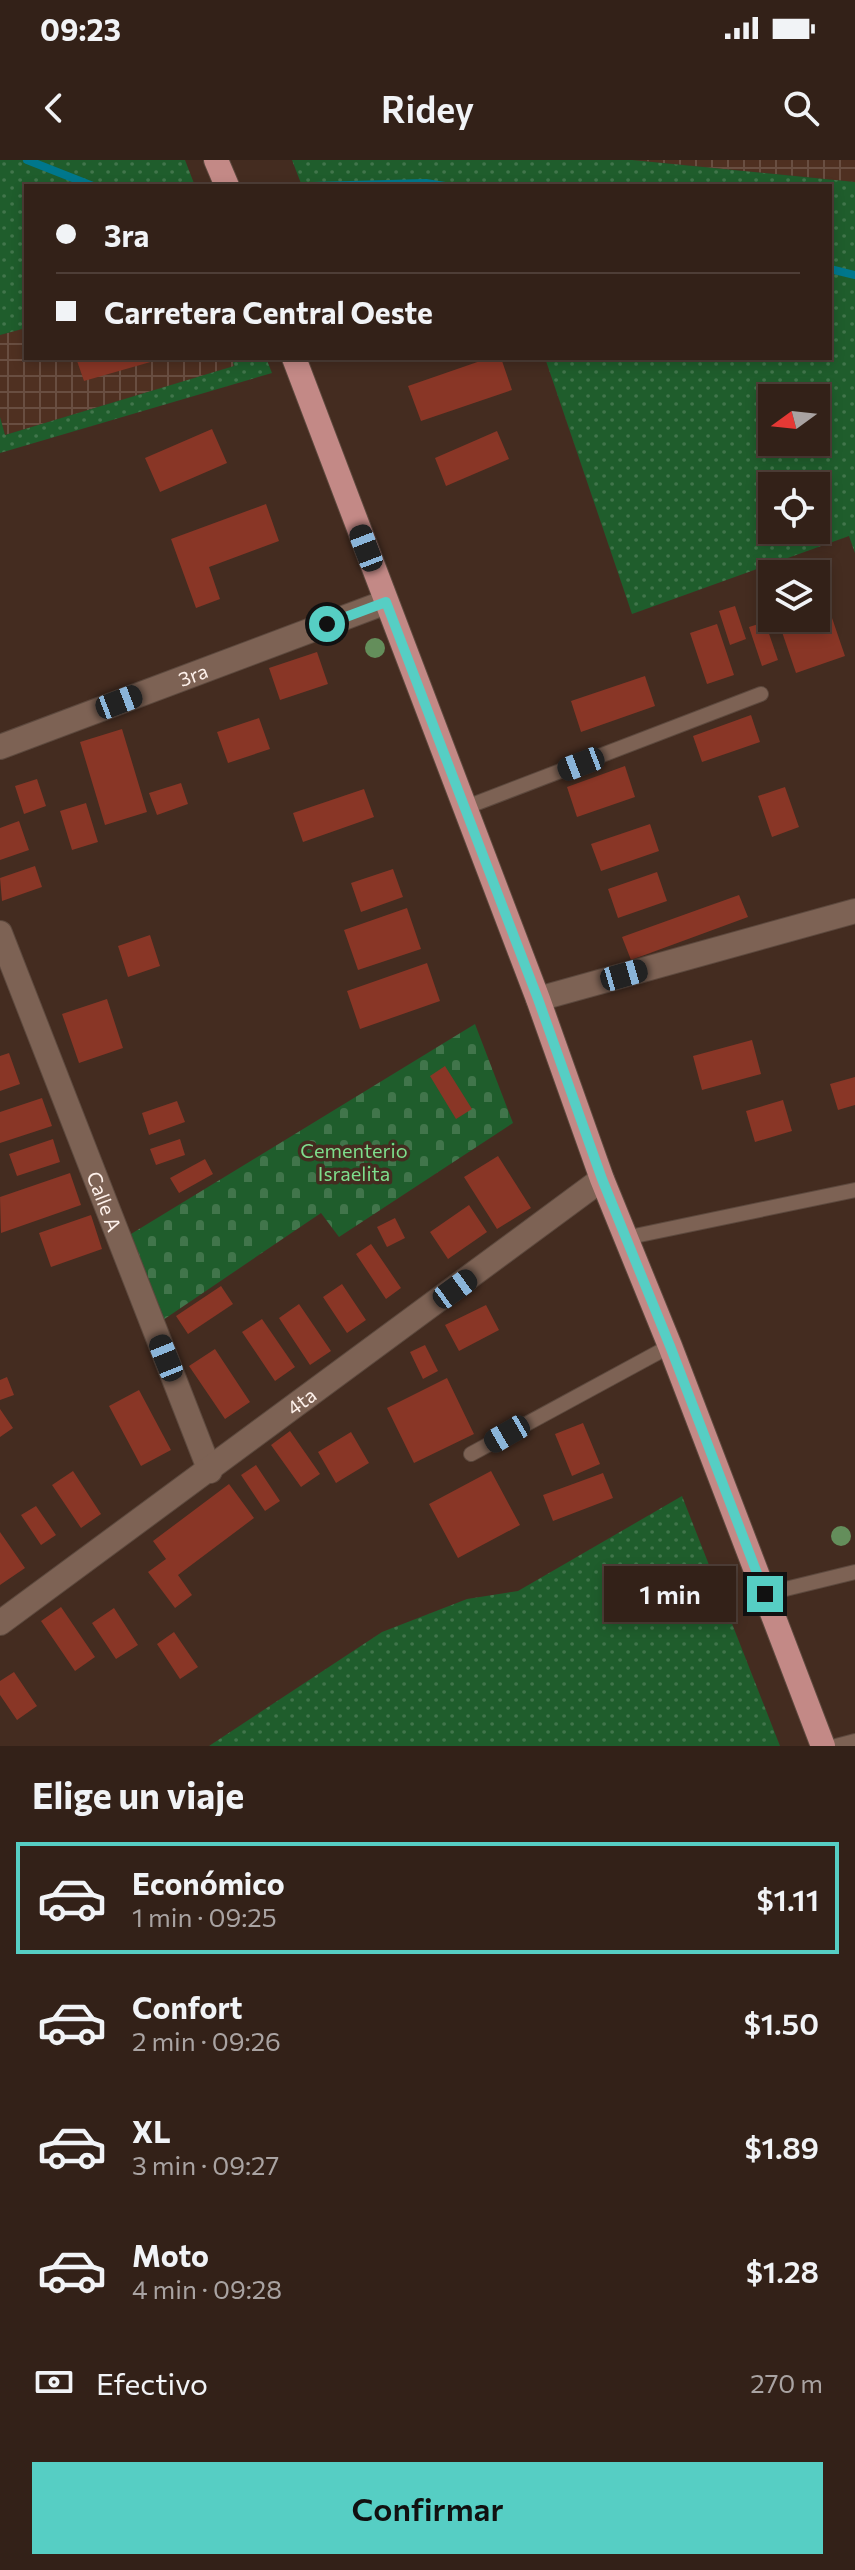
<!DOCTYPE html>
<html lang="es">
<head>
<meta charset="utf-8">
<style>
  :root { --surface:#332118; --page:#3e2e25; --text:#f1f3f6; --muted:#a9a3a2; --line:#4e3e37; --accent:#56cec4 }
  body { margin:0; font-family:Commissioner,sans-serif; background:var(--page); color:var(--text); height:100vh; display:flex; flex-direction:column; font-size:30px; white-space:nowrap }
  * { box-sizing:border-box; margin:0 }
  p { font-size:26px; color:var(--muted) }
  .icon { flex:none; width:44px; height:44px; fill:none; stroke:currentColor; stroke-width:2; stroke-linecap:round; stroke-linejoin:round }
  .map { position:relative; height:1586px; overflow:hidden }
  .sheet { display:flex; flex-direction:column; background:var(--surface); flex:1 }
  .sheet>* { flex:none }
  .top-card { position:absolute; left:24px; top:24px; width:808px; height:176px; border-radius:0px; box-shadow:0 4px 12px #0003,0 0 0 2px var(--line); display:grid; align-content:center; height:176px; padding:0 32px; background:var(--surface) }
  .needle { width:52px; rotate:255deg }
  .tools { position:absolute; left:758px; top:224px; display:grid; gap:16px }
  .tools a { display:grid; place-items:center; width:72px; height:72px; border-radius:0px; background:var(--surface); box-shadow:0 4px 12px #0003,0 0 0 2px var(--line); font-size:40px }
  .end { position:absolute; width:36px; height:36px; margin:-18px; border:10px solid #56cec4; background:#111; box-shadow:0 0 0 4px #111 }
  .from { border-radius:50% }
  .bubble { position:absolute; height:56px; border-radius:0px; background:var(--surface); box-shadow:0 4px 12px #0003,0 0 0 2px var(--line); font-size:26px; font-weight:600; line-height:56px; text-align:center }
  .car { position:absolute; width:24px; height:48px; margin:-24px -12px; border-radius:10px; box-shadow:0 0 6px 2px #0007; background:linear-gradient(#222 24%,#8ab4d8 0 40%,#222 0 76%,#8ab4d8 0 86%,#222 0) }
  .top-card b { display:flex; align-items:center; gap:28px; height:76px; font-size:30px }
  .top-card b+b { border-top:2px solid var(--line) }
  .top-card i { width:20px; height:20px; background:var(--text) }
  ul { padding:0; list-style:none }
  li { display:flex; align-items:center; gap:24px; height:112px; margin:0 16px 12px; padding:0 16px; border:4px solid transparent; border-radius:0px }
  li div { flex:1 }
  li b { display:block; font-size:30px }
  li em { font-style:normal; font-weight:600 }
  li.on { border-color:var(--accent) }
  li>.icon { width:72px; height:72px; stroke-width:1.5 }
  h2 { padding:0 32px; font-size:36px; line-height:96px }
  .pay { display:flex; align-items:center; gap:20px; height:88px; padding:0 32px; font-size:30px }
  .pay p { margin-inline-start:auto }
  .button { display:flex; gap:16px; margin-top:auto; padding:16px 32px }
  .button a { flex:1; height:92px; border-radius:0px; background:var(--accent); color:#111; font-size:32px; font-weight:600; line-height:92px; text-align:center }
  .status { display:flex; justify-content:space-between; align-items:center; height:56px; padding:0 40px; background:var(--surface); direction:ltr }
  .status svg { height:22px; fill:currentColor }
  header { display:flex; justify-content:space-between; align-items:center; height:104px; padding:0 32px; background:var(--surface); font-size:36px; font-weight:600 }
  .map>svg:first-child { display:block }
</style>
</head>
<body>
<div class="status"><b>09:23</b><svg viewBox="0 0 49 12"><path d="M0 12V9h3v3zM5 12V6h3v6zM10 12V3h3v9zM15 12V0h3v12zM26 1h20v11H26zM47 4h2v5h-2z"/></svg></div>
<header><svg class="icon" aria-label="back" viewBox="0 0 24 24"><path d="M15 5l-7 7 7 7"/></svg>Ridey<svg class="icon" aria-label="search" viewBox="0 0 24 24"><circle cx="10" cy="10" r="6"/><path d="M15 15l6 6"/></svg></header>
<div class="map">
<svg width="855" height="1586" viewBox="0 0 855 1586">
  <defs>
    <pattern id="industrial-grid" width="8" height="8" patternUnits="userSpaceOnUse" patternTransform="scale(2)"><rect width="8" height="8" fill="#4f3021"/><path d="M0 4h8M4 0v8" fill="none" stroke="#694e41"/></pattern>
    <pattern id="green-dots" width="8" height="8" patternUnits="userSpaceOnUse" patternTransform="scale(2)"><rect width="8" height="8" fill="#1f5d2c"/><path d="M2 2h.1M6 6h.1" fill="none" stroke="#41754b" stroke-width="1.8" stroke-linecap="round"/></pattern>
    <pattern id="cemetery-stones" width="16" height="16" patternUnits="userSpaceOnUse" patternTransform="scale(2)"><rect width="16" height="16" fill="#1f5d2c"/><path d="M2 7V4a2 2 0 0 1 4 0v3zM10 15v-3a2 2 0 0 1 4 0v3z" fill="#41754b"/></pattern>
  </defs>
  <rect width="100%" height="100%" fill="#442c20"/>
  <!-- industrial -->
  <path fill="url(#industrial-grid)" d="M632 0H855V22Z
    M26 168V198H232L235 206 5 275 0 257V175Z"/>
  <!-- green -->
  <path fill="url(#green-dots)" fill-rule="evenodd" d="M0 0H185L195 26H26V168L0 175Z
    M292 0H632L855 22V393L849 376 632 454 545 198H830V26H302ZM816 238V282H772V238ZM772 326H816V370H772Z
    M232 198H266L272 213 0 293V257L5 275 234 206Z
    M682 1336 780 1586H209L382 1472 467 1439 518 1431Z"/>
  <!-- cemetery -->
  <path fill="url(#cemetery-stones)" d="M475 864 513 963 339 1077 321 1053 163 1160 126 1077Z"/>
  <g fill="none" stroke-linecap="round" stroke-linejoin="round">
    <!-- stream -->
    <path stroke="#00778c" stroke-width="8" d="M27 0 93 26
      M312 26 426 23 445 26
      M830 109 855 115"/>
  </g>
  <!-- building -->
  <path fill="#893626" d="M76 198H161V199L84 221Z
    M489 198H501L512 230 421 261 408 226Z
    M212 269 227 303 160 332 145 298Z
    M497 271 509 299 446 326 435 298Z
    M266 344 279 381 209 407 220 439 196 448 171 379Z
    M735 446 746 479 730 485 719 451Z
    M831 455 845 496 796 513 782 472Z
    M765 462 778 500 762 506 749 467Z
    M717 464 734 515 707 524 690 473Z
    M317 492 328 524 280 540 269 508Z
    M645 516 655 546 581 572 571 541Z
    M751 555 760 582 702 602 693 576Z
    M259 558 270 589 228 603 217 572Z
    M122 569 147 652 105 665 80 582Z
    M625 606 635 637 577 657 567 627Z
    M37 619 46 646 24 654 15 626Z
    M181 623 188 644 157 655 149 633Z
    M785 627 799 667 772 677 758 636Z
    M364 629 374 657 303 682 293 653Z
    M86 643 98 682 72 690 60 651Z
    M19 661 29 690 0 700V668Z
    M650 664 659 691 601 711 591 684Z
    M35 706 42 727 2 741 0 718Z
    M393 709 403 737 361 752 351 723Z
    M657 712 667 741 618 758 608 729Z
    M739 735 748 757 631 800 622 777Z
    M407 748 421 789 358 810 344 770Z
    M150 775 160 806 128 817 118 786Z
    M427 803 440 841 360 869 347 831Z
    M107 839 123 888 79 903 62 854Z
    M752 880 761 914 702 930 693 896Z
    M9 893 20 924 0 931V896Z
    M445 906 472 949 456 959 430 916Z
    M855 917V945L838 950 830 924Z
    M42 938 52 966 0 983V952Z
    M783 940 792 971 755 982 746 951Z
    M177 941 185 962 149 975 142 953Z
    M53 979 60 1002 17 1016 9 994Z
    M180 979 185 995 156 1005 150 989Z
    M498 996 531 1048 497 1069 464 1017Z
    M205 999 213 1014 179 1033 170 1018Z
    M70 1013 81 1045 1 1073 0 1037Z
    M469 1045 487 1072 448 1099 430 1072Z
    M91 1055 102 1089 51 1107 39 1073Z
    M395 1058 405 1078 387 1087 377 1067Z
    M371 1084 401 1128 386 1139 356 1094Z
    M342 1124 366 1160 347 1173 323 1137Z
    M221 1126 233 1144 188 1174 176 1156Z
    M299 1144 331 1191 310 1205 279 1158Z
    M486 1145 499 1170 459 1191 445 1165Z
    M262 1159 295 1207 275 1221 242 1172Z
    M425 1185 438 1211 423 1219 410 1192Z
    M215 1189 250 1242 225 1259 189 1206Z
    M7 1217 14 1235 0 1240V1220Z
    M447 1218 474 1274 414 1303 387 1248Z
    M139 1230 171 1290 141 1306 109 1246Z
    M0 1249 13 1268 0 1277Z
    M583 1263 600 1304 572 1316 555 1274Z
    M290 1271 320 1314 301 1327 271 1285Z
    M351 1272 369 1303 336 1323 318 1292Z
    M256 1305 280 1341 265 1351 241 1315Z
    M73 1311 101 1354 81 1368 52 1325Z
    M491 1311 520 1365 458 1398 429 1344Z
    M603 1313 613 1338 553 1361 543 1335Z
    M229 1324 254 1358 178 1415 192 1435 175 1448 148 1412 166 1399 153 1381Z
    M36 1346 56 1375 41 1385 21 1355Z
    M0 1372 25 1408 0 1425Z
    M61 1447 95 1497 75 1511 41 1461Z
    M114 1448 138 1485 116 1499 92 1463Z
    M174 1472 198 1507 180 1519 157 1484Z
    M14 1512 37 1546 17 1560 0 1535V1521Z"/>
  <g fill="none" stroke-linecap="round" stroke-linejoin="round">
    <defs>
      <path id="lane" d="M464 648 761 534
        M625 1078 855 1030
        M471 1294 670 1186
        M765 1434 855 1412
        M836 1586 855 1581"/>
      <g id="street">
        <path id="s1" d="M0 587 386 442"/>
        <path id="s2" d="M0 773 210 1311"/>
        <path d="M538 839 855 751"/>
        <path id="s3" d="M0 1463 602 1019"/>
      </g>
      <path id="primary" d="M216 0 227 26
        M294 198 538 839 602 1019 670 1186 823 1586"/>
    </defs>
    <!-- lane casing -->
    <use href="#lane" stroke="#5d493e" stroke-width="16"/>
    <!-- street casing -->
    <use href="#street" stroke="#5d493e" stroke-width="26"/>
    <!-- primary casing -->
    <use href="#primary" stroke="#5d493e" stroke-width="26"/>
    <!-- lane -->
    <use href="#lane" stroke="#7d6254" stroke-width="14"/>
    <!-- street -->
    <use href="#street" stroke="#7d6254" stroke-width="24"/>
    <!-- primary -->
    <use href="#primary" stroke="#c38986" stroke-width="24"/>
  </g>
  <!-- trees -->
  <g fill="#648e5b">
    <circle cx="375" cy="488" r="10"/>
    <circle cx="841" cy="1376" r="10"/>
  </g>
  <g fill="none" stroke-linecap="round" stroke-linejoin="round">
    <!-- route -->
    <path stroke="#56cec4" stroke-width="10" d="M327 464 386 442 538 839 602 1019 670 1186 765 1434"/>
  </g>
  <g text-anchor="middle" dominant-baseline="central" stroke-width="7" stroke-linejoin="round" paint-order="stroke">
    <!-- street labels -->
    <g font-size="20" fill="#fef1eb" stroke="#442c20">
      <text stroke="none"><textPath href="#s1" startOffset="206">3ra</textPath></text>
      <text stroke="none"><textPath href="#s2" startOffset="288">Calle A</textPath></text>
      <text stroke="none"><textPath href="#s3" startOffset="374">4ta</textPath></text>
    </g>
    <!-- park labels -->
    <g font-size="20" fill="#7ede8c" stroke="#442c20">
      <text x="354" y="990">Cementerio<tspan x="354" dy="23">Israelita</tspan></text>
    </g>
  </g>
</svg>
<div class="tools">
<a><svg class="needle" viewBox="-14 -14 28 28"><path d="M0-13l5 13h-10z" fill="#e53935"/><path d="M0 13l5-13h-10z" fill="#a9a3a2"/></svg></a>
<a><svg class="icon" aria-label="locate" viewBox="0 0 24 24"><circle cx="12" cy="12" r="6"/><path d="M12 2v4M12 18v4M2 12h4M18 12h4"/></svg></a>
<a><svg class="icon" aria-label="layers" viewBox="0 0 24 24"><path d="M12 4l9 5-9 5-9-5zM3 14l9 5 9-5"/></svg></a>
</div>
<i class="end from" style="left:327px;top:464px"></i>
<i class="end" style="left:765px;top:1434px"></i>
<div class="bubble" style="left:604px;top:1406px;width:132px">1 min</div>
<i class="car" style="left:366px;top:388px;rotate:339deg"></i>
<i class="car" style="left:119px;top:542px;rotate:69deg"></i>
<i class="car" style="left:581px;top:604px;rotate:249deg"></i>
<i class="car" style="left:624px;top:815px;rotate:74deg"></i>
<i class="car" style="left:455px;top:1129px;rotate:54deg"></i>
<i class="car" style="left:166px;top:1198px;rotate:338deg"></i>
<i class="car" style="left:507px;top:1274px;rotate:240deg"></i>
<div class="top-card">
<b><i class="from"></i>3ra</b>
<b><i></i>Carretera Central Oeste</b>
</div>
</div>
<section class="sheet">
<h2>Elige un viaje</h2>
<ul>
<li class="on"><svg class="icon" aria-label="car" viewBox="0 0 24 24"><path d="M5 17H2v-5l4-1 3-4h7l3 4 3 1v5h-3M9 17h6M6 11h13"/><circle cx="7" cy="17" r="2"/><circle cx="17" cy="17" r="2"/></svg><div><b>Económico</b><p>1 min · 09:25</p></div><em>$1.11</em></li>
<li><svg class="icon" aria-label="car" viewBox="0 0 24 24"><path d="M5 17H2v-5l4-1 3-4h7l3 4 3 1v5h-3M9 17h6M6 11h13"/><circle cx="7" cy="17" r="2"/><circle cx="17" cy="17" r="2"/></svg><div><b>Confort</b><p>2 min · 09:26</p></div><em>$1.50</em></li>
<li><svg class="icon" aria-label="car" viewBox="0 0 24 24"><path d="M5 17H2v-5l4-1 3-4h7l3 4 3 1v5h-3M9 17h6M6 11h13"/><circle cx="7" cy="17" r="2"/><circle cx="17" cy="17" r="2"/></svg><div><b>XL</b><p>3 min · 09:27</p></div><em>$1.89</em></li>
<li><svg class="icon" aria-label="car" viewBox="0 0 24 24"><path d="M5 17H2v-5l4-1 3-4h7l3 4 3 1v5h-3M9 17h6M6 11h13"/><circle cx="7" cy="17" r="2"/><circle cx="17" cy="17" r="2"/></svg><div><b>Moto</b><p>4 min · 09:28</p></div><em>$1.28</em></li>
</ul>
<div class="pay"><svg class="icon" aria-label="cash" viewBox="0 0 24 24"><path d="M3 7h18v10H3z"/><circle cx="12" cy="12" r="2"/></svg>Efectivo<p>270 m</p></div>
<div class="button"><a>Confirmar</a></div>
</section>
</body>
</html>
